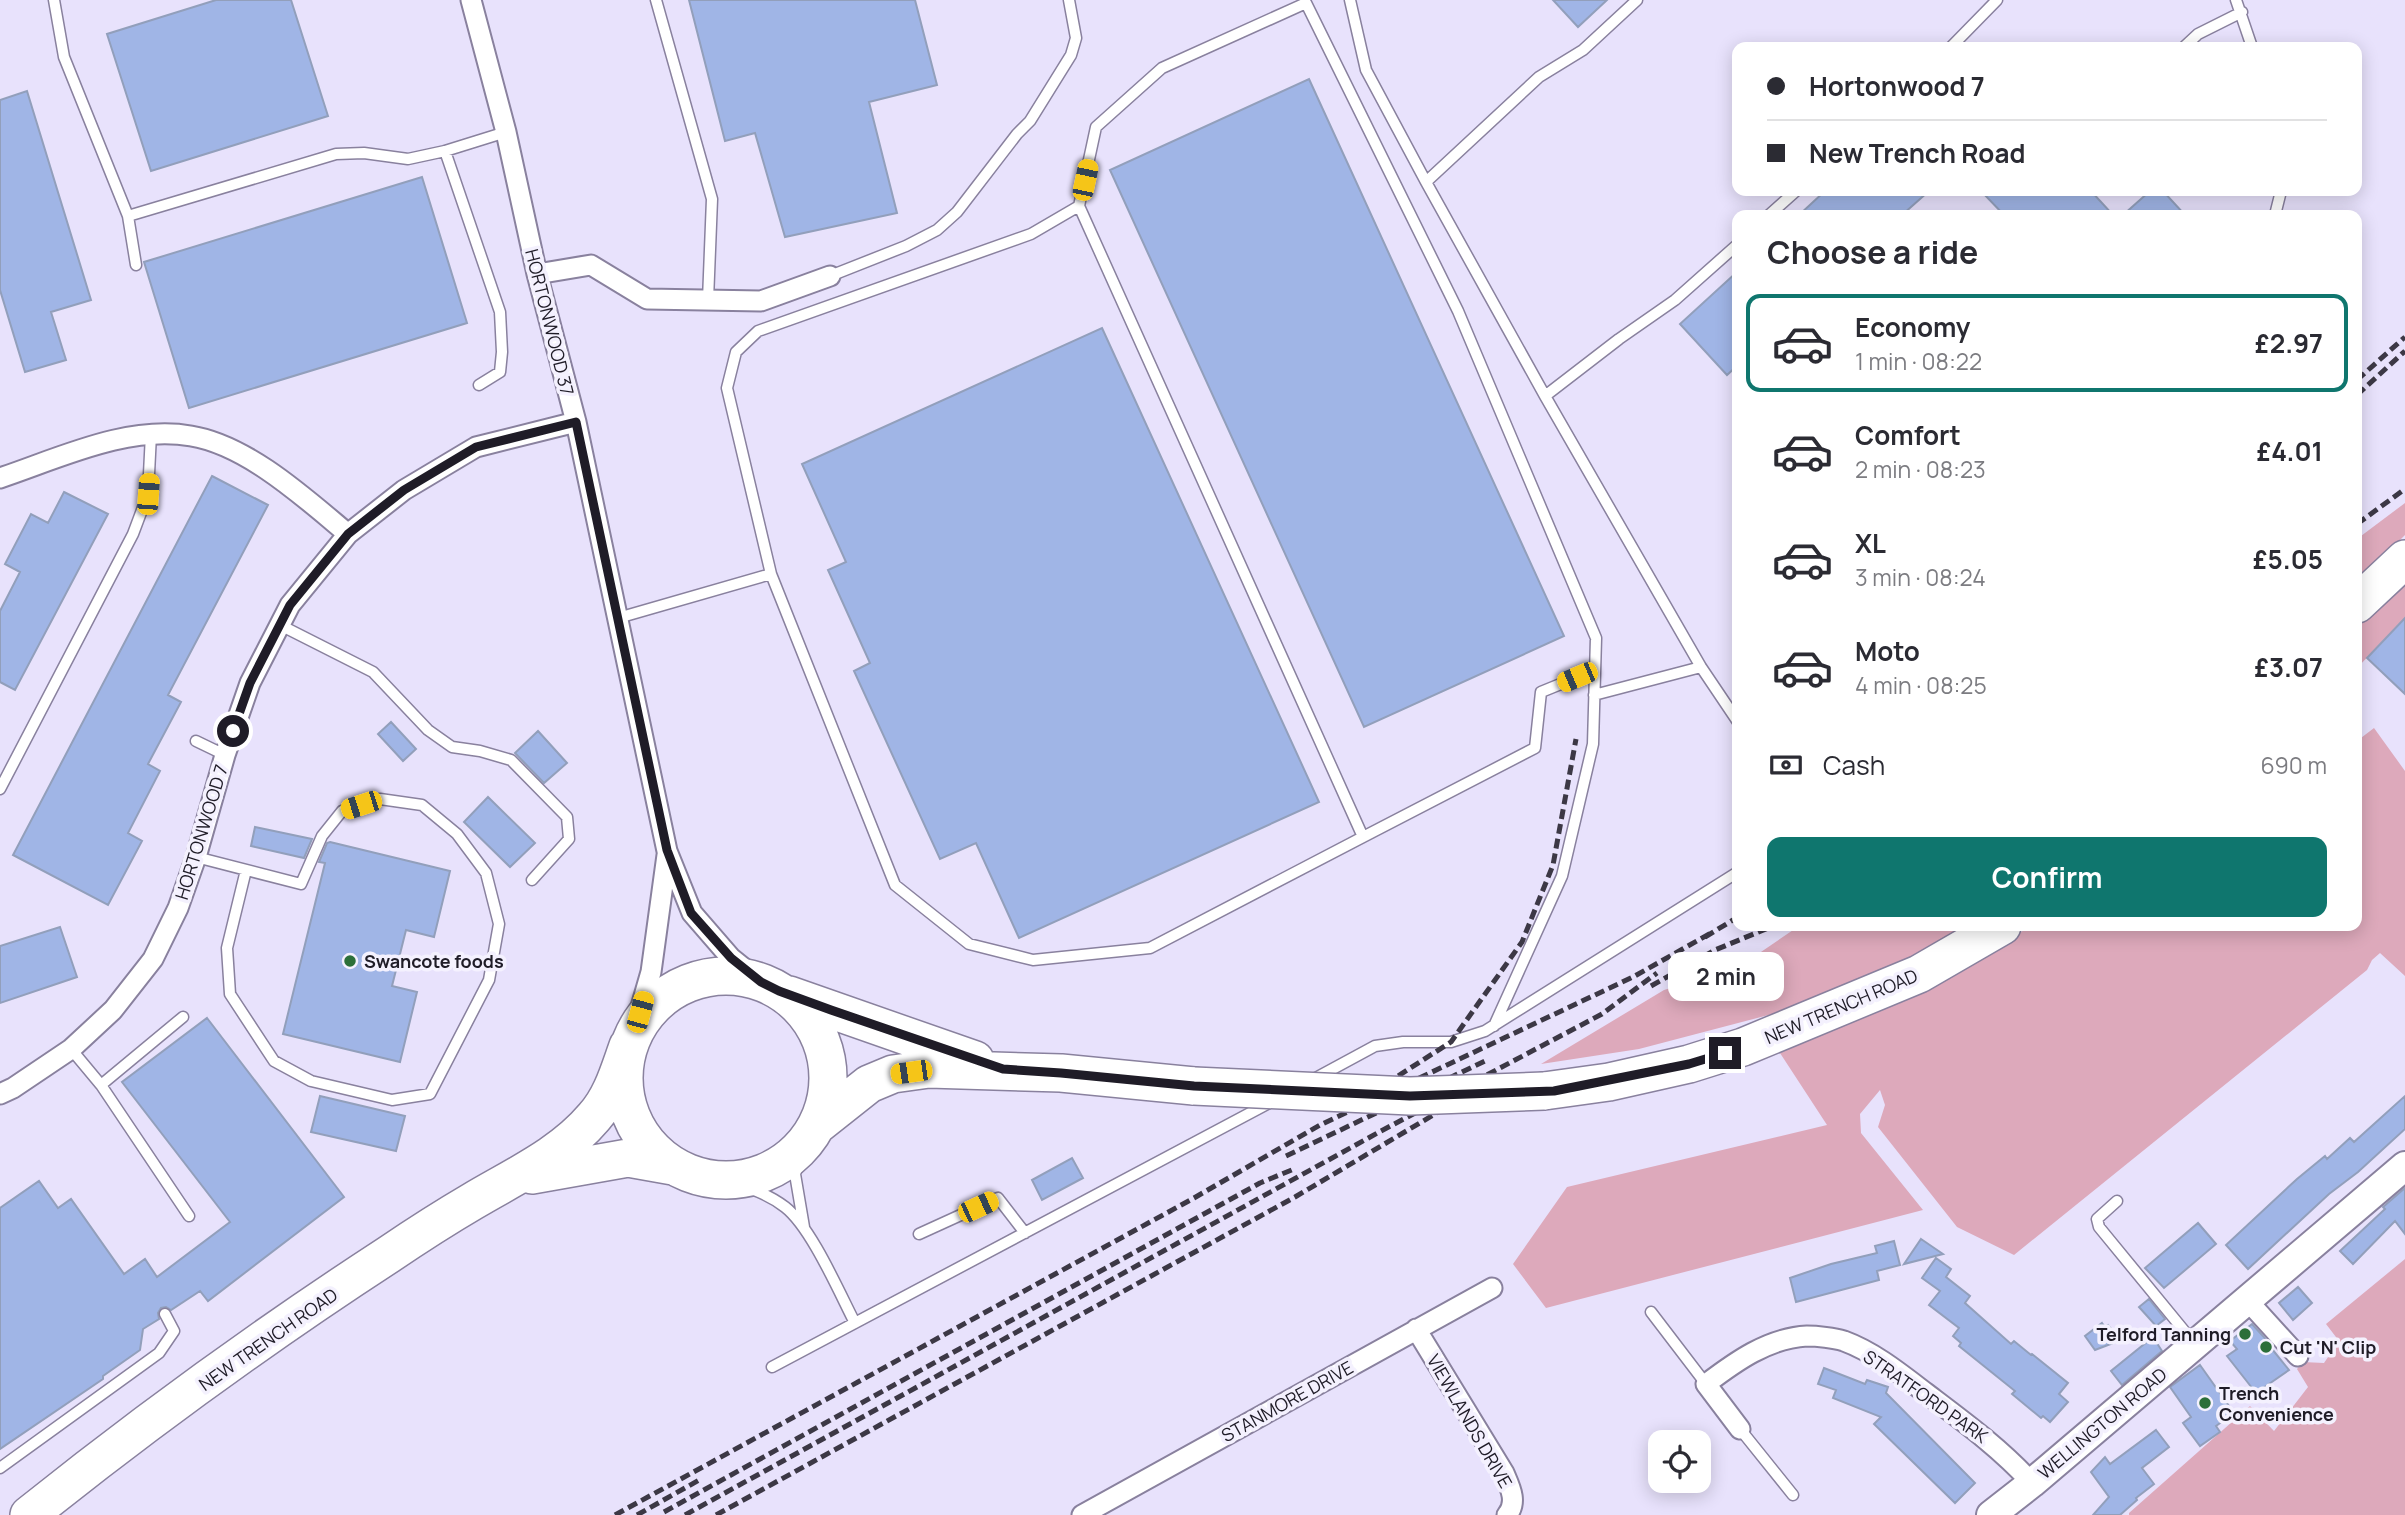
<!DOCTYPE html>
<html lang="en">
<head>
<meta charset="utf-8">
<style>
  :root { --surface:#fff; --page:#f7f7f7; --text:#2b2b33; --muted:#7c7c81; --line:#e1e1e2; --accent:#0f766e }
  body { margin:0; font-family:Manrope,sans-serif; background:var(--page); color:var(--text); height:100vh; display:flex; flex-direction:column; font-size:26px; white-space:nowrap }
  * { box-sizing:border-box; margin:0 }
  p { font-size:23px; color:var(--muted) }
  .icon { flex:none; width:38px; height:38px; fill:none; stroke:currentColor; stroke-width:2; stroke-linecap:round; stroke-linejoin:round }
  .map { position:relative; flex:1; overflow:hidden }
  .drawer { position:absolute; left:1732px; top:210px; width:630px; height:721px; display:flex; flex-direction:column; background:var(--surface); border-radius:14px; box-shadow:0 4px 18px #0003 }
  .drawer>* { flex:none }
  .hud { position:absolute; left:1732px; top:42px; width:630px; height:154px; border-radius:14px; box-shadow:0 4px 18px #0003; display:grid; align-content:center; height:154px; padding:0 35px; background:var(--surface) }
  .tools { position:absolute; left:1648px; top:1430px; display:grid; gap:14px }
  .tools a { display:grid; place-items:center; width:63px; height:63px; border-radius:14px; background:var(--surface); box-shadow:0 4px 18px #0003; font-size:35px }
  .end { position:absolute; width:32px; height:32px; margin:-16px; border:9px solid #1f1c27; background:#fff; box-shadow:0 0 0 4px #fff }
  .from { border-radius:50% }
  .bubble { position:absolute; height:49px; border-radius:14px; background:var(--surface); box-shadow:0 4px 18px #0003; font-size:23px; font-weight:700; line-height:49px; text-align:center }
  .car { position:absolute; width:21px; height:42px; margin:-21px -10px; border-radius:9px; box-shadow:0 0 5px 2px #0007; background:linear-gradient(#f5c518 24%,#345 0 40%,#f5c518 0 76%,#345 0 86%,#f5c518 0) }
  .hud b { display:flex; align-items:center; gap:24px; height:66px; font-size:26px }
  .hud b+b { border-top:2px solid var(--line) }
  .hud i { width:18px; height:18px; background:var(--text) }
  ul { padding:0; list-style:none }
  li { display:flex; align-items:center; gap:21px; height:98px; margin:0 14px 10px; padding:0 21px; border:4px solid transparent; border-radius:14px }
  li div { flex:1 }
  li b { display:block; font-size:26px }
  li em { font-style:normal; font-weight:700 }
  li.current { border-color:var(--accent) }
  li>.icon { width:63px; height:63px; stroke-width:1.5 }
  h2 { padding:0 35px; font-size:32px; line-height:84px }
  .pay { display:flex; align-items:center; gap:18px; height:77px; padding:0 35px; font-size:26px }
  .pay p { margin-inline-start:auto }
  .action { display:flex; gap:14px; margin-top:auto; padding:14px 35px }
  .action a { flex:1; height:80px; border-radius:14px; background:var(--accent); color:#fff; font-size:28px; font-weight:700; line-height:80px; text-align:center }
  .map>svg:first-child { display:block }
</style>
</head>
<body>
<div class="map">
<svg width="2405" height="1515" viewBox="0 0 2405 1515">
  <rect width="100%" height="100%" fill="#e8e2fc"/>
  <!-- green -->
  <path fill="#dda9bb" d="M2405 503V535L2357 583V539Z
    M2405 577V618L2357 668V625Z
    M2374 728 2405 771V976L2380 953 2372 960 2367 970 2014 1255 1957 1227 1878 1127 1885 1105 1880 1090 1860 1114 1861 1133 1923 1210 1546 1308 1513 1264 1567 1187 1827 1125 1780 1053 1948 975 2031 926H2357V741Z
    M1799 926H1974L1925 955 1780 1012 1639 1049 1541 1064 1664 990 1739 967Z
    M2405 1259V1515H2129V1513L2250 1406 2274 1431 2308 1387 2297 1369 2303 1362 2324 1363 2339 1341 2326 1324Z"/>
  <!-- building -->
  <path fill="#a0b5e6" stroke="#929fbb" stroke-width="2" d="M216 0H291L328 116 151 171 107 34Z
    M689 0H915L937 85 869 102 897 213 785 237 755 133 725 141Z
    M1553 0H1607L1578 27Z
    M1309 79 1564 636 1364 727 1110 170Z
    M27 91 91 300 51 312 66 360 25 372 0 290V100Z
    M422 177 467 323 189 408 144 262Z
    M1825 191H1929L1902 215H1799Z
    M1981 191H2091L2113 215H2004Z
    M2150 191H2163L2185 215H2123Z
    M1738 271V365L1727 375 1680 324Z
    M1102 328 1319 802 1019 938 976 843 940 859 854 671 870 663 828 570 846 562 802 464Z
    M212 476 268 505 168 695 181 702 148 764 160 771 128 833 142 841 108 905 13 855Z
    M64 492 108 514 15 690 0 682V611L20 572 5 564 31 514 48 523Z
    M2405 618V694L2367 658Z
    M391 722 416 749 403 761 378 734Z
    M538 731 567 763 544 783 515 753Z
    M488 797 535 843 510 867 464 822Z
    M255 827 312 839 304 858 251 846Z
    M330 842 450 871 434 937 406 930 392 986 417 992 400 1062 283 1034 325 863 319 862 327 843Z
    M60 927 77 977 0 1003V946Z
    M207 1018 344 1197 208 1301 200 1291 171 1310 166 1307 161 1308 158 1313 159 1319 143 1329 140 1350 103 1376V1379L0 1449V1208L39 1181 58 1208 71 1199 124 1274 145 1259 157 1277 230 1222 122 1082Z
    M320 1096 405 1116 396 1151 311 1132Z
    M2405 1096V1129L2358 1172 2329 1194 2248 1269 2226 1245 2297 1179 2325 1156 2327 1159 2350 1138 2354 1142Z
    M1072 1158 1083 1178 1042 1200 1032 1180Z
    M2405 1188V1234L2395 1221 2353 1264 2340 1251 2385 1209 2383 1207Z
    M2198 1223 2216 1244 2164 1288 2145 1268Z
    M1921 1239 1943 1254 1904 1264Z
    M1894 1241 1900 1265 1877 1271 1879 1280 1796 1302 1790 1278 1831 1264 1877 1253 1875 1246Z
    M1936 1258 1951 1269 1946 1277 1970 1296 1965 1303 2011 1344 2014 1341 2031 1355 2032 1354 2068 1383 2059 1394 2068 1402 2050 1422 2043 1416 2041 1418 2012 1394 2015 1391 1959 1346 1961 1343 1953 1336 1959 1328 1929 1305 1940 1291 1922 1278Z
    M2298 1287 2312 1303 2293 1320 2279 1303Z
    M2149 1299 2165 1319 2156 1326 2139 1307Z
    M2102 1323 2105 1327 2108 1325 2121 1340 2095 1350 2085 1336Z
    M2252 1324 2273 1347 2272 1349 2289 1370 2256 1393 2227 1356 2237 1349 2230 1341Z
    M2153 1337 2162 1351 2122 1385 2111 1371Z
    M2200 1365 2234 1413 2216 1426 2220 1432 2200 1446 2183 1423 2191 1417 2170 1387Z
    M1824 1368 1865 1384 1867 1380 1888 1387 1886 1393 1975 1483 1955 1503 1874 1424 1881 1417 1833 1398 1836 1390 1818 1384Z
    M2156 1430 2169 1447 2142 1468 2154 1484 2136 1498 2137 1500 2120 1515H2093L2109 1497 2091 1472 2105 1457 2110 1464Z"/>
  <g fill="none" stroke-linecap="round" stroke-linejoin="round">
    <defs>
      <path id="lane" d="M54 0 64 57 128 216
        M656 0 712 199 708 300
        M1350 0 1366 70 1426 182 1545 396 1701 667 1738 722
        M2236 0 2252 47
        M1951 47 1997 0
        M2184 47 2198 34 2242 12
        M445 151 500 312 502 352 500 372 479 385
        M1426 182 1539 77 1583 50 1637 0
        M1079 206 1096 127 1162 68 1306 3 1458 311 1596 638 1593 744 1562 876 1494 1026
        M1769 215 1796 191
        M2275 215 2281 191
        M136 265 128 216 336 154 364 153 408 159 445 151 506 132
        M830 276 906 246 937 230 957 212 1017 134 1030 121 1071 55 1076 38 1069 0
        M1545 396 1619 339 1675 300 1738 244
        M618 618 771 574 895 885 969 944 1033 960 1150 948 1363 837 1079 206 1031 234 758 331 736 352 727 388 771 574
        M280 625 373 672 428 730 452 747 480 751 511 760 567 817 569 839 532 880
        M1594 695 1701 667
        M196 741 225 755
        M0 789 133 534 148 494 151 434
        M1363 837 1535 748 1541 692 1595 670
        M196 857 301 884 322 836 342 811 380 799 422 805 457 834 486 873 499 924 489 980 430 1094 392 1100 311 1081 274 1061 230 994 227 948 246 870
        M71 1049 101 1085 189 1216
        M1314 1079 1375 1046 1403 1042H1451L1485 1031 1738 872
        M101 1085 183 1017
        M725 1180C746 1187 767 1193 785 1207 811 1227 839 1292 855 1323
        M2117 1201 2097 1219 2099 1227 2195 1344
        M804 1227 795 1174 805 1143
        M919 1234 998 1198 1025 1233
        M1651 1312 1706 1384
        M772 1367 1269 1103
        M1740 1429 1793 1495
        M0 1468 159 1353 174 1331 165 1314"/>
      <path id="street" d="M471 0 506 132 537 274 576 422 667 851 692 913 731 958 761 982
        M537 274 591 265 647 299 761 301 830 276
        M0 478C60 458 127 425 191 436 247 445 305 498 348 534
        M634 1031 651 972 667 855
        M0 1094 13 1088 71 1049 113 1010 153 959 178 908 196 857 225 755 250 683 290 605 348 534 404 490 476 447 576 422
        M2247 1300 2298 1356
        M1416 1329 1504 1473C1510 1487 1518 1502 1507 1515
        M1740 1429 1706 1384C1735 1362 1768 1338 1807 1336 1817 1336 1834 1338 1844 1341 1874 1352 1901 1374 1926 1393 1963 1421 2000 1448 2032 1483
        M1082 1515 1492 1288"/>
      <path id="secondary" d="M1991 1515 2032 1483 2405 1166"/>
      <path id="highway" d="M2357 604 2405 559
        M624 1078a102 102 0 1 1 204 0a102 102 0 1 1-204 0Z
        M789 995 975 1060
        M1544 1091 1609 1082 1689 1064 1743 1047 1919 974 2002 926
        M816 1126 869 1084 893 1074 929 1069 1061 1073 1194 1086
        M532 1175 628 1158 673 1166
        M29 1515C144 1423 265 1335 388 1255 416 1236 444 1218 473 1201 515 1176 562 1155 594 1117 612 1097 619 1071 628 1046"/>
    </defs>
    <!-- lane casing -->
    <use href="#lane" stroke="#89819e" stroke-width="13"/>
    <!-- street casing -->
    <use href="#street" stroke="#89819e" stroke-width="23"/>
    <!-- secondary casing -->
    <use href="#secondary" stroke="#89819e" stroke-width="32"/>
    <!-- highway casing -->
    <use href="#highway" stroke="#89819e" stroke-width="40"/>
    <!-- lane -->
    <use href="#lane" stroke="#fff" stroke-width="10"/>
    <!-- street -->
    <use href="#street" stroke="#fff" stroke-width="19"/>
    <!-- secondary -->
    <use href="#secondary" stroke="#fff" stroke-width="28"/>
    <!-- highway -->
    <use href="#highway" stroke="#fff" stroke-width="37"/>
    <!-- rail -->
    <path stroke="#3c3845" stroke-width="5" stroke-dasharray="10 5" stroke-linecap="butt" d="M2357 380 2405 337
      M2357 395 2405 351
      M2357 524 2405 489
      M1705 937 1738 917
      M1651 986 1715 950 1773 926
      M1373 1092 1451 1042 1522 942 1553 865 1576 739
      M1286 1156 1487 1060
      M664 1512 1260 1183 1294 1169
      M615 1515 1194 1198 1320 1125 1633 977 1711 933
      M637 1515 701 1479
      M685 1515 1381 1131 1602 1014 1657 973
      M716 1515 1295 1197 1440 1111"/>
    <defs>
      <path id="highway-bridge" d="M1194 1086 1410 1096 1544 1091"/>
    </defs>
    <!-- highway-bridge casing -->
    <use href="#highway-bridge" stroke="#89819e" stroke-width="40" stroke-linecap="butt"/>
    <!-- highway-bridge -->
    <use href="#highway-bridge" stroke="#fff" stroke-width="37"/>
  </g>
  <g fill="none" stroke-linecap="round" stroke-linejoin="round">
    <!-- route -->
    <path stroke="#1f1c27" stroke-width="9" d="M233 731 250 683 290 605 348 534 404 490 476 447 576 422 667 850 691 913 731 958 761 982 779 991 831 1010 1003 1069 1061 1073 1194 1086 1410 1096 1554 1091 1689 1064 1725 1053"/>
  </g>
  <!-- markers -->
  <g fill="#2c6f39" stroke="#f4f1fe" stroke-width="2.5">
    <circle cx="350" cy="961" r="7"/>
    <circle cx="2245" cy="1334" r="7"/>
    <circle cx="2266" cy="1347" r="7"/>
    <circle cx="2205" cy="1403" r="7"/>
  </g>
  <g text-anchor="middle" dominant-baseline="central" stroke-width="7" stroke-linejoin="round" paint-order="stroke">
    <!-- street labels -->
    <g font-size="18" fill="#1f1c27" stroke="#f4f1fe">
      <text transform="translate(550 322) rotate(76)">HORTONWOOD 37</text>
      <text transform="translate(201 832) rotate(-73)">HORTONWOOD 7</text>
      <text transform="translate(1841 1006) rotate(-23)">NEW TRENCH ROAD</text>
      <text transform="translate(268 1339) rotate(-35)">NEW TRENCH ROAD</text>
      <text transform="translate(1926 1396) rotate(35)">STRATFORD PARK</text>
      <text transform="translate(1287 1401) rotate(-29)">STANMORE DRIVE</text>
      <text transform="translate(1470 1421) rotate(60)">VIEWLANDS DRIVE</text>
      <text transform="translate(2102 1423) rotate(-40)">WELLINGTON ROAD</text>
    </g>
    <!-- poi labels -->
    <g font-size="18" font-weight="bold" fill="#1f1c27" stroke="#f4f1fe" text-anchor="start">
      <text x="364" y="961">Swancote foods</text>
      <text x="2231" y="1334" text-anchor="end">Telford Tanning</text>
      <text x="2280" y="1347">Cut 'N' Clip</text>
      <text x="2219" y="1393">Trench<tspan x="2219" dy="21">Convenience</tspan></text>
    </g>
  </g>
</svg>
<div class="tools">
<a><svg class="icon" aria-label="locate" viewBox="0 0 24 24"><circle cx="12" cy="12" r="6"/><path d="M12 2v4M12 18v4M2 12h4M18 12h4"/></svg></a>
</div>
<i class="end from" style="left:233px;top:731px"></i>
<i class="end" style="left:1725px;top:1053px"></i>
<div class="bubble" style="left:1668px;top:952px;width:116px">2 min</div>
<i class="car" style="left:1085px;top:180px;rotate:12deg"></i>
<i class="car" style="left:148px;top:494px;rotate:4deg"></i>
<i class="car" style="left:1577px;top:677px;rotate:247deg"></i>
<i class="car" style="left:361px;top:805px;rotate:252deg"></i>
<i class="car" style="left:640px;top:1012px;rotate:15deg"></i>
<i class="car" style="left:911px;top:1072px;rotate:262deg"></i>
<i class="car" style="left:978px;top:1207px;rotate:65deg"></i>
<div class="hud">
<b><i class="from"></i>Hortonwood 7</b>
<b><i></i>New Trench Road</b>
</div>
<section class="drawer">
<h2>Choose a ride</h2>
<ul>
<li class="current"><svg class="icon" aria-label="car" viewBox="0 0 24 24"><path d="M5 17H2v-5l4-1 3-4h7l3 4 3 1v5h-3M9 17h6M6 11h13"/><circle cx="7" cy="17" r="2"/><circle cx="17" cy="17" r="2"/></svg><div><b>Economy</b><p>1 min · 08:22</p></div><em>£2.97</em></li>
<li><svg class="icon" aria-label="car" viewBox="0 0 24 24"><path d="M5 17H2v-5l4-1 3-4h7l3 4 3 1v5h-3M9 17h6M6 11h13"/><circle cx="7" cy="17" r="2"/><circle cx="17" cy="17" r="2"/></svg><div><b>Comfort</b><p>2 min · 08:23</p></div><em>£4.01</em></li>
<li><svg class="icon" aria-label="car" viewBox="0 0 24 24"><path d="M5 17H2v-5l4-1 3-4h7l3 4 3 1v5h-3M9 17h6M6 11h13"/><circle cx="7" cy="17" r="2"/><circle cx="17" cy="17" r="2"/></svg><div><b>XL</b><p>3 min · 08:24</p></div><em>£5.05</em></li>
<li><svg class="icon" aria-label="car" viewBox="0 0 24 24"><path d="M5 17H2v-5l4-1 3-4h7l3 4 3 1v5h-3M9 17h6M6 11h13"/><circle cx="7" cy="17" r="2"/><circle cx="17" cy="17" r="2"/></svg><div><b>Moto</b><p>4 min · 08:25</p></div><em>£3.07</em></li>
</ul>
<div class="pay"><svg class="icon" aria-label="cash" viewBox="0 0 24 24"><path d="M3 7h18v10H3z"/><circle cx="12" cy="12" r="2"/></svg>Cash<p>690 m</p></div>
<div class="action"><a>Confirm</a></div>
</section>
</div>
</body>
</html>
